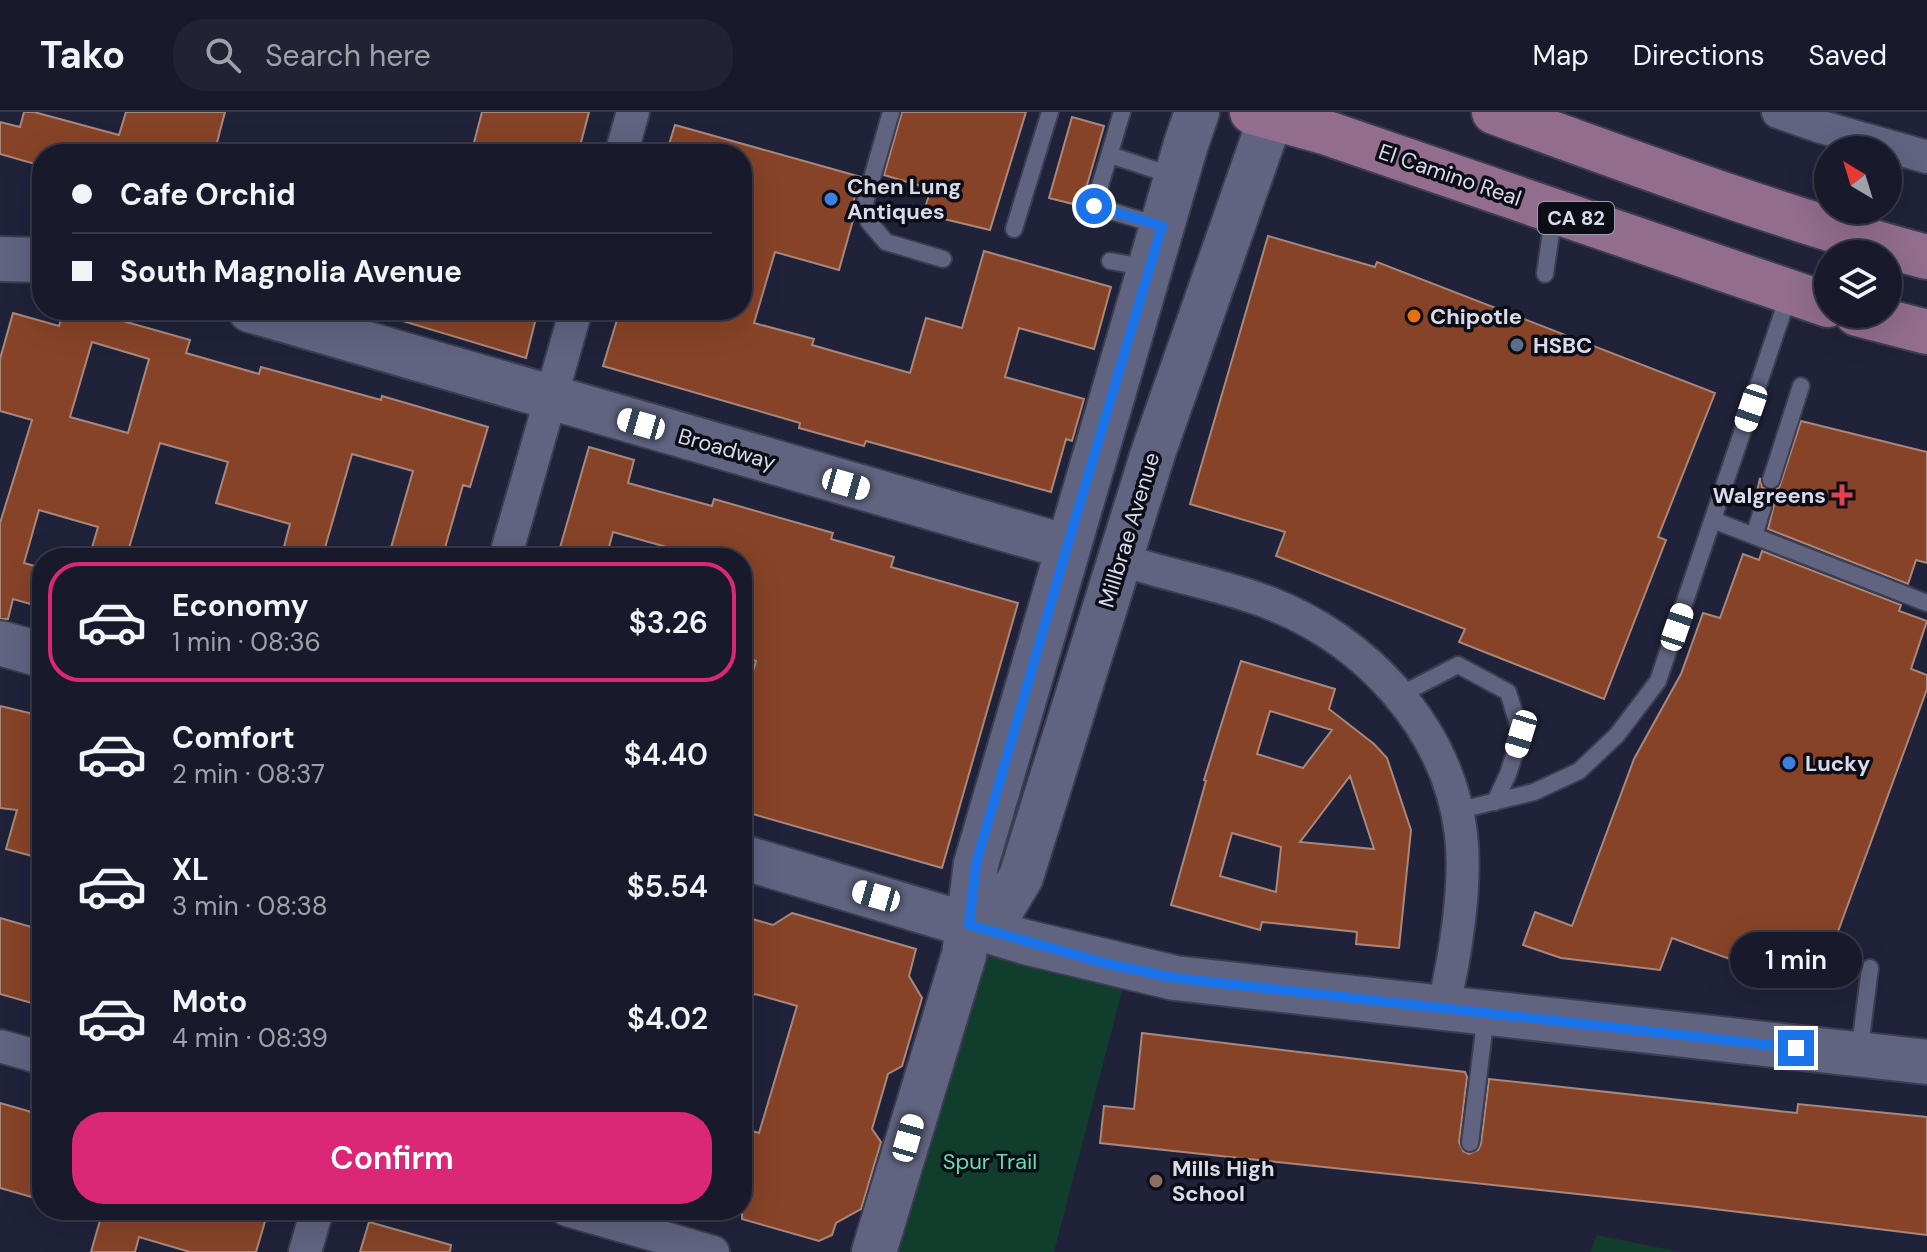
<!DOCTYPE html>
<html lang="en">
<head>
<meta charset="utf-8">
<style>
  :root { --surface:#181a2c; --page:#212334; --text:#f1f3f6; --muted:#9fa1a9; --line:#363848; --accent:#db2777 }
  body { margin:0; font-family:"DM Sans",sans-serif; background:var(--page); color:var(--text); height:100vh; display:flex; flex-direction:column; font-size:30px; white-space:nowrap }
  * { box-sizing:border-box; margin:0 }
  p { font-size:26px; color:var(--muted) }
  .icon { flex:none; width:44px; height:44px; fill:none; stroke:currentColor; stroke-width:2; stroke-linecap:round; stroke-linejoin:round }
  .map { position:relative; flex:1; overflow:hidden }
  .panel { position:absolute; left:32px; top:436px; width:720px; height:672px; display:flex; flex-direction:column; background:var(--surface); border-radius:32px; box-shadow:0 8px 32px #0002,0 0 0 2px var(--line) }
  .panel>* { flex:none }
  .banner { position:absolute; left:32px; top:32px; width:720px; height:176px; border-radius:32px; box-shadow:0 8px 32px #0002,0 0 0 2px var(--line); display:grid; align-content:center; height:176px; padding:0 40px; background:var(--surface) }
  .needle { width:52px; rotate:322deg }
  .buttons { position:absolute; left:1814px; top:24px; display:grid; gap:16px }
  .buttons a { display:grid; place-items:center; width:88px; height:88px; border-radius:50%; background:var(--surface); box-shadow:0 8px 32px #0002,0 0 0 2px var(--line); font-size:40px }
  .end { position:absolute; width:36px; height:36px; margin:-18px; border:10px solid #1a73e8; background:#fff; box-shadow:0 0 0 4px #fff }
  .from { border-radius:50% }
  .bubble { position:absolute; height:56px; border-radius:28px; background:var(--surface); box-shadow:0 8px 32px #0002,0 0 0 2px var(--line); font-size:26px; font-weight:600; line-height:56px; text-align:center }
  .car { position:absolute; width:24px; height:48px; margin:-24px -12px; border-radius:10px; box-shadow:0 0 6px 2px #0007; background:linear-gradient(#fff 24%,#345 0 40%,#fff 0 76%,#345 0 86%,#fff 0) }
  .banner b { display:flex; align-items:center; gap:28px; height:76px; font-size:30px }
  .banner b+b { border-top:2px solid var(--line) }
  .banner i { width:20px; height:20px; background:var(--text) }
  ul { padding:14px 0 0; list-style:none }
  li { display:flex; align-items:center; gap:24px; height:120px; margin:0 16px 12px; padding:0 24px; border:4px solid transparent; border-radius:32px }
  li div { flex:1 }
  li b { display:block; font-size:30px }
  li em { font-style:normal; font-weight:600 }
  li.active { border-color:var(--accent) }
  li>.icon { width:72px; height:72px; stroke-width:1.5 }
  .button { display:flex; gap:16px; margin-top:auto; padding:16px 40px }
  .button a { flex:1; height:92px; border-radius:32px; background:var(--accent); color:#fff; font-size:32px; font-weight:600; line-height:92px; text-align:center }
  header { display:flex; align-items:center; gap:48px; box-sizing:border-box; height:112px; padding:0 40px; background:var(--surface); border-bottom:2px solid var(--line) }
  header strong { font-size:38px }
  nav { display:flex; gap:44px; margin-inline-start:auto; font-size:28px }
  .search { width:560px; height:72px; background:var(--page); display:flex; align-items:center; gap:20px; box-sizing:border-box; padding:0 28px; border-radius:32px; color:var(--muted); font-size:30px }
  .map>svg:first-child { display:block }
</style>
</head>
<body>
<header>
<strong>Tako</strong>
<div class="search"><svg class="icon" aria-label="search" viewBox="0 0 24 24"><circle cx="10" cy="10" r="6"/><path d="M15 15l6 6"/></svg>Search here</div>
<nav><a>Map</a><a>Directions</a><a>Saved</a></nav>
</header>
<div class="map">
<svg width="1927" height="1140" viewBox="0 0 1927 1140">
  <rect width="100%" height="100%" fill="#20223a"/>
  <!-- green -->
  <path fill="#113d2c" d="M969 813 1128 856 1054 1140H875Z
    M1597 1123 1680 1140H1590Z"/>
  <!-- building -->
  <path fill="#864327" stroke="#a8887c" stroke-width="2" fill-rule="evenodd" d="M24 0H34L119 23 126 0H225L214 42H42V54L0 42V10L20 15Z
    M482 0H589L578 42H471Z
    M902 0H1026L990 118 923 102 931 77 884 63Z
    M1072 5 1104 14 1081 94 1049 86Z
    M675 13 861 65 853 91 855 101 839 158 775 140 754 211 814 227 812 233 910 261 926 206 962 216 984 139 1111 175 1094 237 1019 216 1005 265 1084 287 1072 329 1066 327 1051 380 866 329 864 334 799 316 800 311 603 254 620 198H742V42H666Z
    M1268 124 1375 155 1377 150 1715 281 1658 425 1666 428 1604 587 1459 530 1465 517 1276 444 1285 420 1190 392Z
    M64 198H84L190 228 186 241 259 262 261 255 381 288 382 284 488 315 470 375 463 373 442 446H388L413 359 352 342 322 446H281L290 412 216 391 228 350 160 331 126 446H89L98 415 39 398 24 451 42 456 34 493 13 487 8 507H0V411L32 308 0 299V247L13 201 59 214ZM92 230 149 247 128 321 70 305Z
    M386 198H538L526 246 386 204Z
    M1801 309 1927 340V451L1916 448 1908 472 1768 417 1774 393 1765 384 1755 388 1760 366 1762 375 1767 378 1779 376Z
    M589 335 634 348 628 371 712 394 714 387 833 421 831 427 894 445 891 455 1018 491 942 756 742 699V597L756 549 742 545V446H706L613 420 606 446H557Z
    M1762 439 1901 493 1899 499 1927 509 1911 557 1927 563V577L1829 844 1808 837 1796 871 1672 826 1660 858 1561 846 1523 833 1535 800 1572 814 1634 647 1681 562 1703 501 1720 506 1743 442 1759 448Z
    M1241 549 1335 577 1329 597 1374 632 1387 646 1411 718 1399 836 1356 832 1357 820 1262 810 1260 818 1171 793 1206 669 1204 668ZM1270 599 1332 618 1303 656 1257 642ZM1350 664 1374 737 1300 730ZM1232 721 1281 735 1276 780 1220 764Z
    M0 594 42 604V725L36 745 6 737 17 698 0 696Z
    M792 801 916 837 909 864 922 886 902 954 888 962 872 1017 881 1030 861 1097 836 1111 832 1123 819 1129 742 1107V1016L759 1021 797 894 755 882 742 891V804L773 813Z
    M0 806 42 818V894L0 882Z
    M1142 921 1465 960 1467 965 1459 1030 1463 1039 1469 1042 1478 1038 1481 1032 1489 967 1797 1001 1798 992 1927 1005V1123L1689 1094 1100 1031 1104 994 1134 997Z
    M0 991 42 1003V1088L0 1076Z
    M103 1098H266L264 1106H266L256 1140H190L139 1125 135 1140H91Z
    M369 1110 451 1133 450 1140H360Z"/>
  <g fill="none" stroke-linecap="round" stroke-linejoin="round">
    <defs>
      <path id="lane" d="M891 0 864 94 869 110 886 130 943 147
        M1122 0 1094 94 1161 114
        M1110 43 1177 65
        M1014 117 1050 0
        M1110 149 1149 156
        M1545 162 1554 100
        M1771 368 1801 274
        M1713 408 1927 491
        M1754 424 1763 395
        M1400 583 1458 553 1508 580 1521 622 1508 662 1495 690
        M1456 699 1534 680 1579 659 1617 623 1658 569 1789 182
        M1859 942 1870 856
        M1470 1031 1486 903"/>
      <path id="street" d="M1778 0 1818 14 1927 45
        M621 42 633 0
        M505 446 576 198
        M1120 447C1168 464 1220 472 1267 490 1365 527 1448 615 1461 722 1467 774 1455 846 1443 897
        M0 934 42 946
        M567 1098 713 1140
        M305 1140 317 1098"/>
      <path id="secondary" d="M0 147 42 148
        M250 198 1067 435
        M0 531 42 543
        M742 745 1025 830 1175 866 1927 950
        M969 813 1003 795 1021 765 1153 341 1271 5
        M874 1140 964 843 976 752 1186 32 1197 0"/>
      <path id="primary" d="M1252 0 1324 20 1828 193
        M1494 0C1637 52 1780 106 1927 145
        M1857 202 1927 220"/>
    </defs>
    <!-- lane casing -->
    <use href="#lane" stroke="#3c3d51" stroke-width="20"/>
    <!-- street casing -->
    <use href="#street" stroke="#3c3d51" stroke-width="36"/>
    <!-- secondary casing -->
    <use href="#secondary" stroke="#3c3d51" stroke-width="48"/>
    <!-- primary casing -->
    <use href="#primary" stroke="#3c3d51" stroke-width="48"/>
    <!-- lane -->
    <use href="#lane" stroke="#616480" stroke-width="16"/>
    <!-- street -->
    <use href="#street" stroke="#616480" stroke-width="32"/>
    <!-- secondary -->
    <use href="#secondary" stroke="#616480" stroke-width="44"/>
    <!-- primary -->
    <use href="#primary" stroke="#926d8e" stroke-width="44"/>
  </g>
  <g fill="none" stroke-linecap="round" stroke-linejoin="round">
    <!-- route -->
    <path stroke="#1a73e8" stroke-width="10" d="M1094 94 1162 114 1067 435 976 752 969 813 1108 852 1175 866 1796 936"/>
  </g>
  <!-- markers -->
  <g fill="#3f7fe0" stroke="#0c0d17" stroke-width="3">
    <circle cx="831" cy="87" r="8"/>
    <circle cx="1789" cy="651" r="8"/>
  </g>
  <circle fill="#e8710a" stroke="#0c0d17" stroke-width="3" cx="1414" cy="204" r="8"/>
  <circle fill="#5c6f8a" stroke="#0c0d17" stroke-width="3" cx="1517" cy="233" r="8"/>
  <path fill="#e0444e" stroke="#0c0d17" stroke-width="3" d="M1838 371h8v8h8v8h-8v8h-8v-8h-8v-8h8z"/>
  <circle fill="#8d6e63" stroke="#0c0d17" stroke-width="3" cx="1156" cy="1069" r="8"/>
  <g text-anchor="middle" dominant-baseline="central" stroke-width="7" stroke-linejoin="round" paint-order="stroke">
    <!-- shield labels -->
    <rect fill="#0c0d17" stroke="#9c9dab" stroke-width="2" x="1538" y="90" width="76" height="32" rx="6"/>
    <g font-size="20" font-weight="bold" fill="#d9dbeb">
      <text x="1576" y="106">CA 82</text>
    </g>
    <!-- street labels -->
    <g font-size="22" fill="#d9dbeb" stroke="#0c0d17">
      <text transform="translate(1450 63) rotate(19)">El Camino Real</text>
      <text transform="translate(727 337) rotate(16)">Broadway</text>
      <text transform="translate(1129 418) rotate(-73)">Millbrae Avenue</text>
    </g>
    <!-- poi labels -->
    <g font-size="22" font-weight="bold" fill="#d9dbeb" stroke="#0c0d17" text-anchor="start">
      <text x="847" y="74">Chen Lung<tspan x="847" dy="25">Antiques</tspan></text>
      <text x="1430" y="204">Chipotle</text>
      <text x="1533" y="233">HSBC</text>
      <text x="1826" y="383" text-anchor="end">Walgreens</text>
      <text x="1805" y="651">Lucky</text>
      <text x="1172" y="1056">Mills High<tspan x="1172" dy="25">School</tspan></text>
    </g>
    <!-- park labels -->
    <g font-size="22" fill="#66dead" stroke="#0c0d17">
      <text x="990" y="1049">Spur Trail</text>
    </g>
  </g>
</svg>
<div class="buttons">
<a><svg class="needle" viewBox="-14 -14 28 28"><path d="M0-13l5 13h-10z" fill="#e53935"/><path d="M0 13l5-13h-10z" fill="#9fa1a9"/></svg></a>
<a><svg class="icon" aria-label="layers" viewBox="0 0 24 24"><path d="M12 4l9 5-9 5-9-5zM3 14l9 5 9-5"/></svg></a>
</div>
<i class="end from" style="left:1094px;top:94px"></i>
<i class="end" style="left:1796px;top:936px"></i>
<div class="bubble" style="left:1730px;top:820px;width:132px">1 min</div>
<i class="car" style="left:1751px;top:296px;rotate:199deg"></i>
<i class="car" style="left:641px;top:312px;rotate:286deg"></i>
<i class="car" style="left:846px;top:372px;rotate:106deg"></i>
<i class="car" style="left:1677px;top:515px;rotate:19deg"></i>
<i class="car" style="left:1521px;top:622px;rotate:197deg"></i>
<i class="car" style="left:876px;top:784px;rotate:286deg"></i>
<i class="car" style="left:908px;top:1026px;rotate:16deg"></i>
<div class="banner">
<b><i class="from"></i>Cafe Orchid</b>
<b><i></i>South Magnolia Avenue</b>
</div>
<section class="panel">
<ul>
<li class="active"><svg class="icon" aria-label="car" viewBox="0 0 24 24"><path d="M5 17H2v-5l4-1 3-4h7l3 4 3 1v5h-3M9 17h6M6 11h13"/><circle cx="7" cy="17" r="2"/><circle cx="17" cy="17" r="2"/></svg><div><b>Economy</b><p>1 min · 08:36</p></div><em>$3.26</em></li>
<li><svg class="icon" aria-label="car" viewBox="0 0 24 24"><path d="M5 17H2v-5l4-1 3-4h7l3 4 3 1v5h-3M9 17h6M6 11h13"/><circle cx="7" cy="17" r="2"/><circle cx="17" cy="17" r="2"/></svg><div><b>Comfort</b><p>2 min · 08:37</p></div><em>$4.40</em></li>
<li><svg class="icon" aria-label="car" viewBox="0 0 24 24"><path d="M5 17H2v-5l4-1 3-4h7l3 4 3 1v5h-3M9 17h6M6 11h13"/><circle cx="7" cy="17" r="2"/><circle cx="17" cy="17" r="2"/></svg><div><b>XL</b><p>3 min · 08:38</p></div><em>$5.54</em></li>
<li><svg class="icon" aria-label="car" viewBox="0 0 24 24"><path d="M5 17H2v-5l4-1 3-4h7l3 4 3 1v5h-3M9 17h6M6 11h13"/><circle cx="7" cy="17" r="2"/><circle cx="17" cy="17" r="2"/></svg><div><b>Moto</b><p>4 min · 08:39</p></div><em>$4.02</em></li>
</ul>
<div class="button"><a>Confirm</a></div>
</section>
</div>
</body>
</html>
